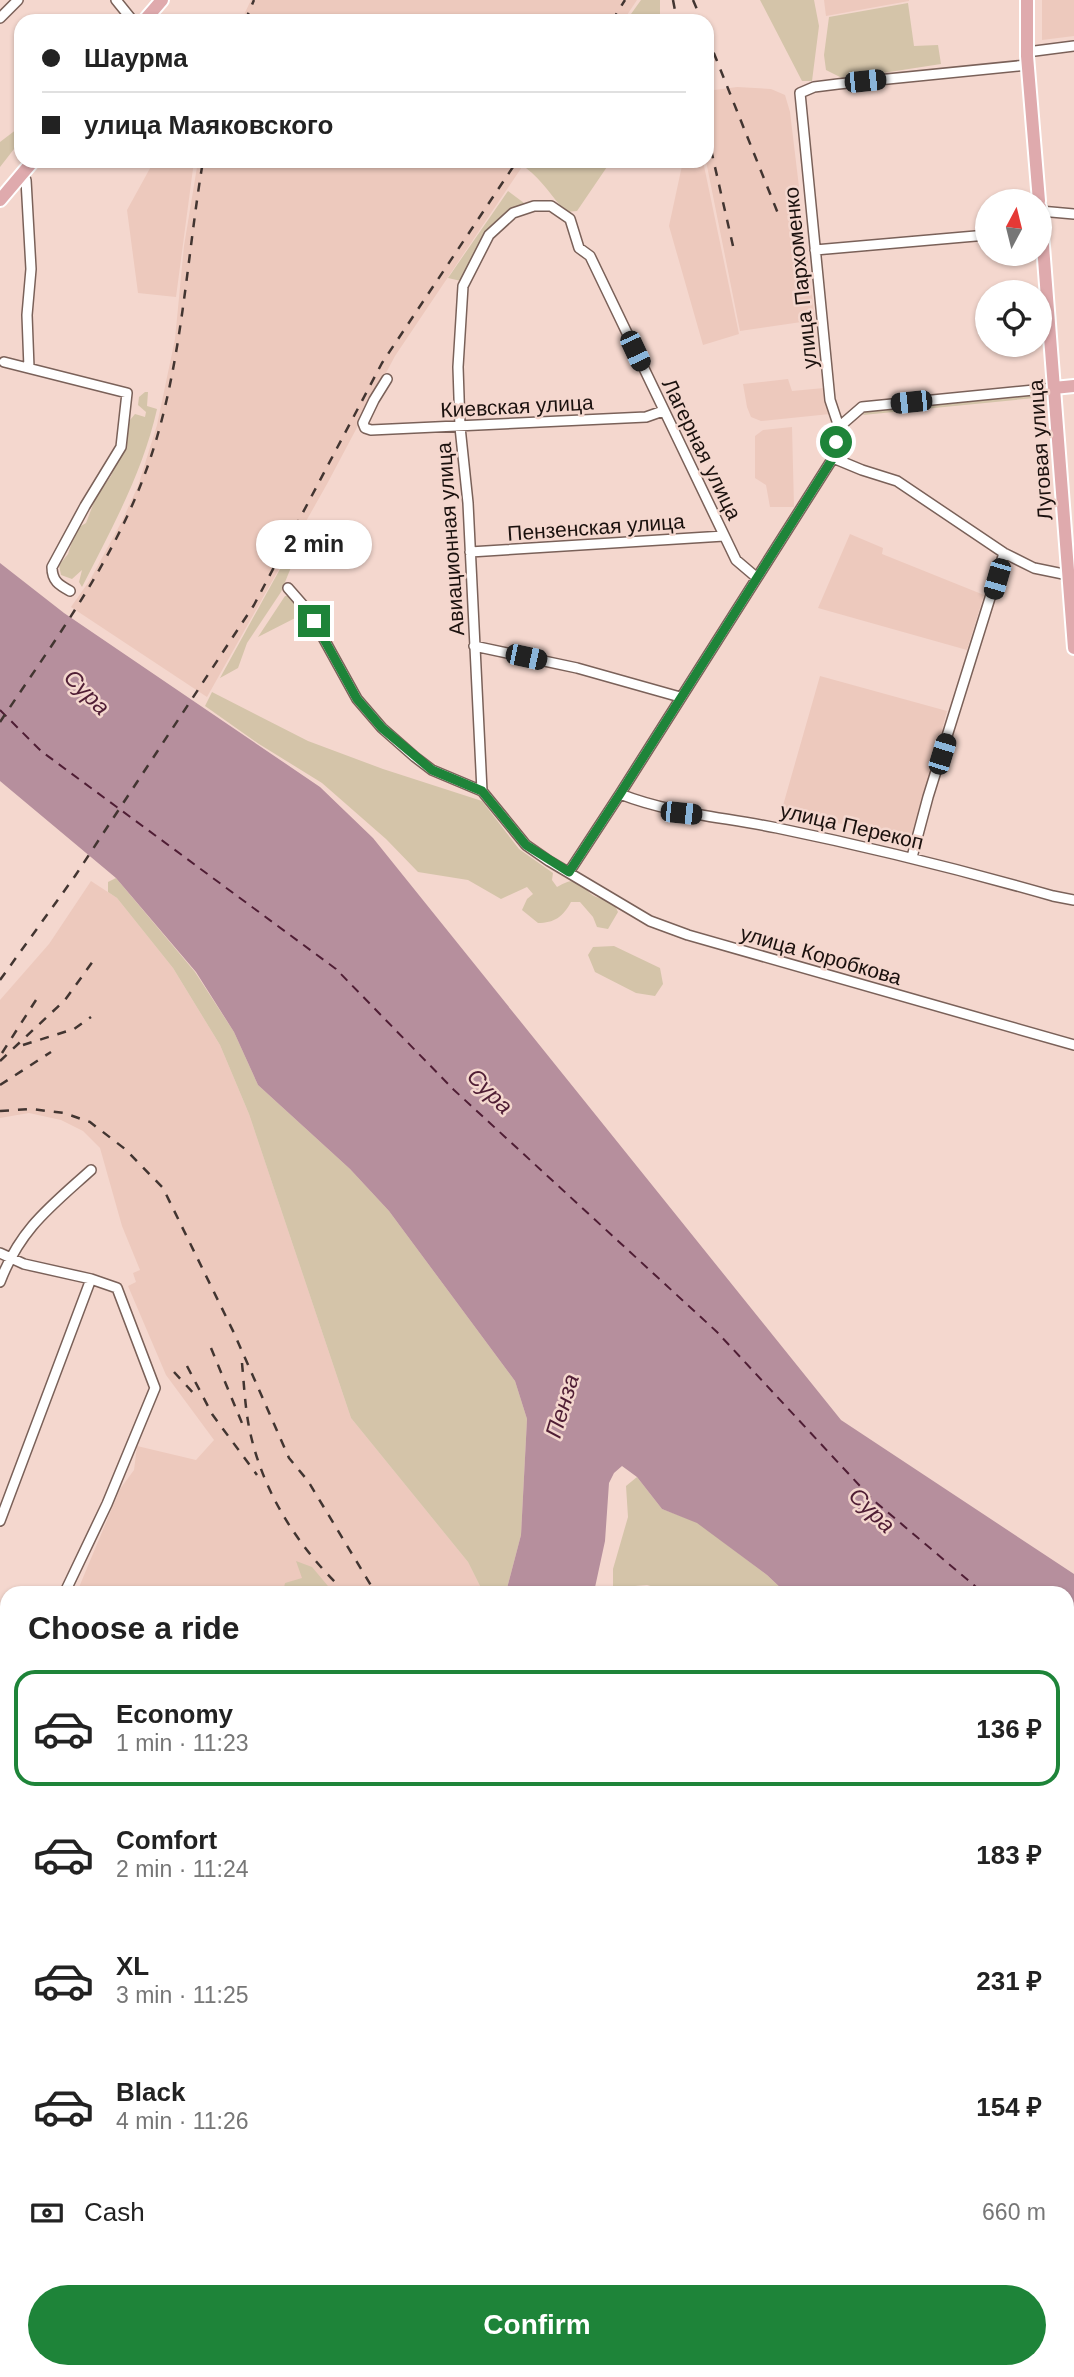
<!DOCTYPE html>
<html lang="en">
<head>
<meta charset="utf-8">
<style>
  :root { --surface:#fff; --page:#f6f6f6; --text:#222; --muted:#767676; --line:#e0e0e0; --accent:#1e8439 }
  body { margin:0; font-family:Helvetica,sans-serif; background:var(--page); color:var(--text); height:100vh; display:flex; flex-direction:column; font-size:26px; white-space:nowrap }
  * { box-sizing:border-box; margin:0 }
  p { font-size:23px; color:var(--muted) }
  .icon { flex:none; width:38px; height:38px; fill:none; stroke:currentColor; stroke-width:2; stroke-linecap:round; stroke-linejoin:round }
  .map { position:relative; flex:1; overflow:hidden }
  .sheet { position:absolute; left:0px; top:1586px; width:1074px; height:793px; display:flex; flex-direction:column; background:var(--surface); border-radius:21px 21px 0 0; box-shadow:0 2px 5px #0004 }
  .sheet>* { flex:none }
  .top-card { position:absolute; left:14px; top:14px; width:700px; height:154px; border-radius:21px; box-shadow:0 2px 5px #0004; display:grid; align-content:center; height:154px; padding:0 28px; background:var(--surface) }
  .needle { width:46px; rotate:7deg }
  .controls { position:absolute; left:975px; top:189px; display:grid; gap:14px }
  .controls a { display:grid; place-items:center; width:77px; height:77px; border-radius:50%; background:var(--surface); box-shadow:0 2px 5px #0004; font-size:35px }
  .end { position:absolute; width:32px; height:32px; margin:-16px; border:9px solid #1e8439; background:#fff; box-shadow:0 0 0 4px #fff }
  .from { border-radius:50% }
  .bubble { position:absolute; height:49px; border-radius:24px; background:var(--surface); box-shadow:0 2px 5px #0004; font-size:23px; font-weight:700; line-height:49px; text-align:center }
  .car { position:absolute; width:21px; height:42px; margin:-21px -10px; border-radius:9px; box-shadow:0 0 5px 2px #0007; background:linear-gradient(#222 24%,#8ab4d8 0 40%,#222 0 76%,#8ab4d8 0 86%,#222 0) }
  .top-card b { display:flex; align-items:center; gap:24px; height:66px; font-size:26px }
  .top-card b+b { border-top:2px solid var(--line) }
  .top-card i { width:18px; height:18px; background:var(--text) }
  ul { padding:0; list-style:none }
  li { display:flex; align-items:center; gap:21px; height:116px; margin:0 14px 10px; padding:0 14px; border:4px solid transparent; border-radius:21px }
  li div { flex:1 }
  li b { display:block; font-size:26px }
  li em { font-style:normal; font-weight:700 }
  li.selected { border-color:var(--accent) }
  li>.icon { width:63px; height:63px; stroke-width:1.5 }
  h2 { padding:0 28px; font-size:32px; line-height:84px }
  .pay { display:flex; align-items:center; gap:18px; height:77px; padding:0 28px; font-size:26px }
  .pay p { margin-inline-start:auto }
  .primary-button { display:flex; gap:14px; margin-top:auto; padding:14px 28px }
  .primary-button a { flex:1; height:80px; border-radius:42px; background:var(--accent); color:#fff; font-size:28px; font-weight:700; line-height:80px; text-align:center }
  .map>svg:first-child { display:block }
</style>
</head>
<body>
<div class="map">
<svg width="1074" height="2377" viewBox="0 0 1074 2377">
  <rect width="100%" height="100%" fill="#f4d7ce"/>
  <!-- built -->
  <path fill="#edc9bd" d="M251 0H637L623 21H241Z
    M824 0H909V1L826 16Z
    M1042 0H1074V36L1042 40Z
    M737 87 771 89 785 95 790 112 815 320 740 331 706 161 707 91Z
    M154 161H194L176 297 138 293 127 210Z
    M198 161H526L395 356 327 484 207 697 71 607 90 580 122 521 138 486 157 425 175 339 184 246Z
    M683 161H703L739 334 703 345 669 226Z
    M788 379 792 391 824 388 830 414 761 421 751 417 747 407 743 384Z
    M792 427 794 507H770L766 485 755 478V436L763 430Z
    M850 534 883 548 882 554 984 595 967 650 818 608Z
    M820 676 947 711 912 842 782 809Z
    M91 881 117 898 173 968 220 1045 249 1114 351 1418 468 1562 483 1592H77L120 1489 134 1470 137 1446 196 1460 214 1440 166 1375 128 1286 136 1282 133 1273 140 1270 122 1226 100 1148 83 1131 61 1120 29 1113 0 1118V1000L49 944Z
    M7 1631V2201L0 2206V1632Z"/>
  <!-- green -->
  <path fill="#d4c4a9" d="M641 0H660V21H626Z
    M760 0H814L819 26 812 81H802Z
    M908 3 914 46 938 45 941 64 844 79 826 70 824 55 829 17Z
    M21 126V140L0 167V142Z
    M531 161H611L577 211 566 212C552 197 543 181 526 168Z
    M508 191 528 206 487 234 461 281 448 278Z
    M145 392H148L147 406 157 409C143 472 111 530 82 587L79 582 82 570 72 579 61 575 59 565 68 554 76 529 86 523 96 497 111 476 130 420 135 414 145 417 146 412 138 405 139 397Z
    M1037 393 1045 397 863 415 866 410Z
    M302 529 305 533 281 592 247 643 238 668 220 678Z
    M285 596H291L302 608 303 614 258 637Z
    M212 692 308 741 383 769 482 801 519 849 553 873 552 880 557 887C575 876 578 882 591 894 596 898 607 900 613 902L618 912 608 929 597 927 593 917 580 902H571C563 917 554 923 538 923L522 910 527 899 533 894 527 887 501 899 468 880 418 872 386 839 322 783 259 744 205 706Z
    M116 878 195 972 234 1032 258 1085 350 1169 389 1211 515 1381 527 1419 521 1535 506 1592H483L468 1562 351 1418 249 1114 220 1045 173 968 117 898 108 892V882Z
    M614 946 660 968 663 984 655 996 636 993 595 972 588 955 593 947Z
    M637 1477 662 1509 697 1522 767 1575 785 1592H672L647 1585 635 1586 625 1592 613 1587V1569L628 1517 626 1486Z
    M296 1561 312 1567 333 1592H283L285 1583 302 1578Z
    M1068 1808 1074 1832V2377H932L931 2371H1068Z
    M7 2314V2371H127L124 2377H0V2320Z"/>
  <!-- water -->
  <path fill="#b68f9d" d="M0 563 64 613 320 787 373 838 841 1420 1074 1574V1786L1068 1782V1592H785L767 1575 697 1523 662 1509 637 1477 622 1466 614 1473 609 1483 605 1541 594 1592H506L521 1535 527 1419 515 1381 389 1211 350 1169 258 1085 234 1032 196 972 116 878 0 781Z
    M7 2241V2299L0 2307V2247Z"/>
  <g fill="none" stroke-linecap="round" stroke-linejoin="round">
    <!-- ferry -->
    <path stroke="#4f1d34" stroke-width="2" stroke-dasharray="9 7" stroke-linecap="butt" d="M0 710 41 751 336 969 454 1090 717 1332 872 1499 982 1592
      M1068 1665 1074 1671"/>
    <defs>
      <path id="minor" d="M116 0 133 21
        M0 18 18 0
        M1027 52 1074 46
        M20 176 26 180 31 269 27 315 29 368
        M1040 211 1074 214
        M815 250 987 235
        M4 362 127 393 121 447 85 506 52 567C52 581 59 585 70 591
        M387 379 374 400 363 423 365 428 371 430 646 417 663 411
        M839 427 862 407 1054 388
        M833 458 862 470 897 481 1004 553 1034 568 1073 576
        M470 552 724 536
        M288 588 309 612 357 699 382 728 415 757 432 770 482 791 526 845 549 861 650 921 688 935 1074 1045
        M474 646 577 668 680 697
        M482 791 468 503 460 427 458 367 463 286 489 235 513 213 534 206H551L570 219 579 248 590 256 736 560 756 577
        M620 794C671 814 724 817 777 828 870 847 962 870 1053 896L1074 900
        M912 857 928 797 1004 553
        M569 872 620 794 833 458 839 427 830 400 800 93 814 87 838 84 1027 65
        M0 1253 24 1264 91 1279 117 1288 155 1388 107 1504 65 1592
        M0 1282C20 1229 50 1207 91 1170
        M0 1521 91 1279
        M0 1621H7
        M500 2371 503 2377
        M133 2377 136 2371
        M321 2377 326 2371
        M435 2377 440 2371
        M729 2377 732 2371
        M858 2377 859 2371"/>
      <path id="major" d="M1027 0V56L1039 201
        M144 21 162 0
        M0 200 33 161
        M1040 207 1074 648
        M1054 388 1074 386"/>
    </defs>
    <!-- minor casing -->
    <use href="#minor" stroke="#7a6159" stroke-width="12"/>
    <!-- major casing -->
    <use href="#major" stroke="#fff" stroke-width="16"/>
    <!-- minor -->
    <use href="#minor" stroke="#fff" stroke-width="9"/>
    <!-- major -->
    <use href="#major" stroke="#dfaaad" stroke-width="12"/>
    <!-- rail -->
    <path stroke="#423531" stroke-width="2.5" stroke-dasharray="9 9" stroke-linecap="butt" d="M673 0 677 21
      M693 0 702 21
      M245 21 254 0
      M612 21 625 0
      M707 36 779 216
      M707 132 733 246
      M0 722C52 644 109 568 143 479 182 377 185 268 203 161
      M0 980 75 876 254 605 382 363 517 161
      M23 1045 74 1029 91 1017
      M2 1053 36 1000
      M0 1061 65 1000 96 957
      M0 1085 51 1052
      M0 1111 31 1109 64 1113 90 1122 125 1149 163 1188 234 1333 289 1458 308 1481 375 1592
      M211 1348 244 1428
      M242 1363C244 1384 245 1406 249 1427 262 1492 298 1547 345 1592
      M187 1366 212 1414 257 1475
      M174 1372 196 1396"/>
  </g>
  <g fill="none" stroke-linecap="round" stroke-linejoin="round">
    <!-- route -->
    <path stroke="#1e8439" stroke-width="9" d="M314 621 357 699 382 728 432 770 482 791 526 845 569 872 620 794 833 458 836 442"/>
  </g>
  <g text-anchor="middle" dominant-baseline="central" stroke-width="5" stroke-linejoin="round" paint-order="stroke">
    <!-- street labels -->
    <g font-size="21" fill="#1b110e" stroke="#f4d7ce">
      <text transform="translate(800 278) rotate(-96)">улица Пархоменко</text>
      <text transform="translate(517 406) rotate(-3)">Киевская улица</text>
      <text transform="translate(702 449) rotate(64)">Лагерная улица</text>
      <text transform="translate(1040 450) rotate(-94)">Луговая улица</text>
      <text transform="translate(596 527) rotate(-4)">Пензенская улица</text>
      <text transform="translate(450 539) rotate(-94)">Авиационная улица</text>
      <text transform="translate(852 826) rotate(13)">улица Перекоп</text>
      <text transform="translate(821 955) rotate(16)">улица Коробкова</text>
    </g>
    <!-- water labels -->
    <g font-size="23" font-style="italic" fill="#4f1d34" stroke="#f4d7ce">
      <text transform="translate(87 692) rotate(45)">Сура</text>
      <text transform="translate(490 1091) rotate(45)">Сура</text>
      <text transform="translate(562 1406) rotate(-73)">Пенза</text>
      <text transform="translate(872 1510) rotate(44)">Сура</text>
    </g>
  </g>
</svg>
<div class="controls">
<a><svg class="needle" viewBox="-14 -14 28 28"><path d="M0-13l5 13h-10z" fill="#e53935"/><path d="M0 13l5-13h-10z" fill="#767676"/></svg></a>
<a><svg class="icon" aria-label="locate" viewBox="0 0 24 24"><circle cx="12" cy="12" r="6"/><path d="M12 2v4M12 18v4M2 12h4M18 12h4"/></svg></a>
</div>
<i class="end from" style="left:836px;top:442px"></i>
<i class="end" style="left:314px;top:621px"></i>
<div class="bubble" style="left:256px;top:520px;width:116px">2 min</div>
<i class="car" style="left:865px;top:81px;rotate:84deg"></i>
<i class="car" style="left:635px;top:351px;rotate:155deg"></i>
<i class="car" style="left:911px;top:402px;rotate:264deg"></i>
<i class="car" style="left:997px;top:579px;rotate:196deg"></i>
<i class="car" style="left:526px;top:657px;rotate:102deg"></i>
<i class="car" style="left:942px;top:754px;rotate:17deg"></i>
<i class="car" style="left:681px;top:813px;rotate:96deg"></i>
<div class="top-card">
<b><i class="from"></i>Шаурма</b>
<b><i></i>улица Маяковского</b>
</div>
<section class="sheet">
<h2>Choose a ride</h2>
<ul>
<li class="selected"><svg class="icon" aria-label="car" viewBox="0 0 24 24"><path d="M5 17H2v-5l4-1 3-4h7l3 4 3 1v5h-3M9 17h6M6 11h13"/><circle cx="7" cy="17" r="2"/><circle cx="17" cy="17" r="2"/></svg><div><b>Economy</b><p>1 min · 11:23</p></div><em>136 ₽</em></li>
<li><svg class="icon" aria-label="car" viewBox="0 0 24 24"><path d="M5 17H2v-5l4-1 3-4h7l3 4 3 1v5h-3M9 17h6M6 11h13"/><circle cx="7" cy="17" r="2"/><circle cx="17" cy="17" r="2"/></svg><div><b>Comfort</b><p>2 min · 11:24</p></div><em>183 ₽</em></li>
<li><svg class="icon" aria-label="car" viewBox="0 0 24 24"><path d="M5 17H2v-5l4-1 3-4h7l3 4 3 1v5h-3M9 17h6M6 11h13"/><circle cx="7" cy="17" r="2"/><circle cx="17" cy="17" r="2"/></svg><div><b>XL</b><p>3 min · 11:25</p></div><em>231 ₽</em></li>
<li><svg class="icon" aria-label="car" viewBox="0 0 24 24"><path d="M5 17H2v-5l4-1 3-4h7l3 4 3 1v5h-3M9 17h6M6 11h13"/><circle cx="7" cy="17" r="2"/><circle cx="17" cy="17" r="2"/></svg><div><b>Black</b><p>4 min · 11:26</p></div><em>154 ₽</em></li>
</ul>
<div class="pay"><svg class="icon" aria-label="cash" viewBox="0 0 24 24"><path d="M3 7h18v10H3z"/><circle cx="12" cy="12" r="2"/></svg>Cash<p>660 m</p></div>
<div class="primary-button"><a>Confirm</a></div>
</section>
</div>
</body>
</html>
